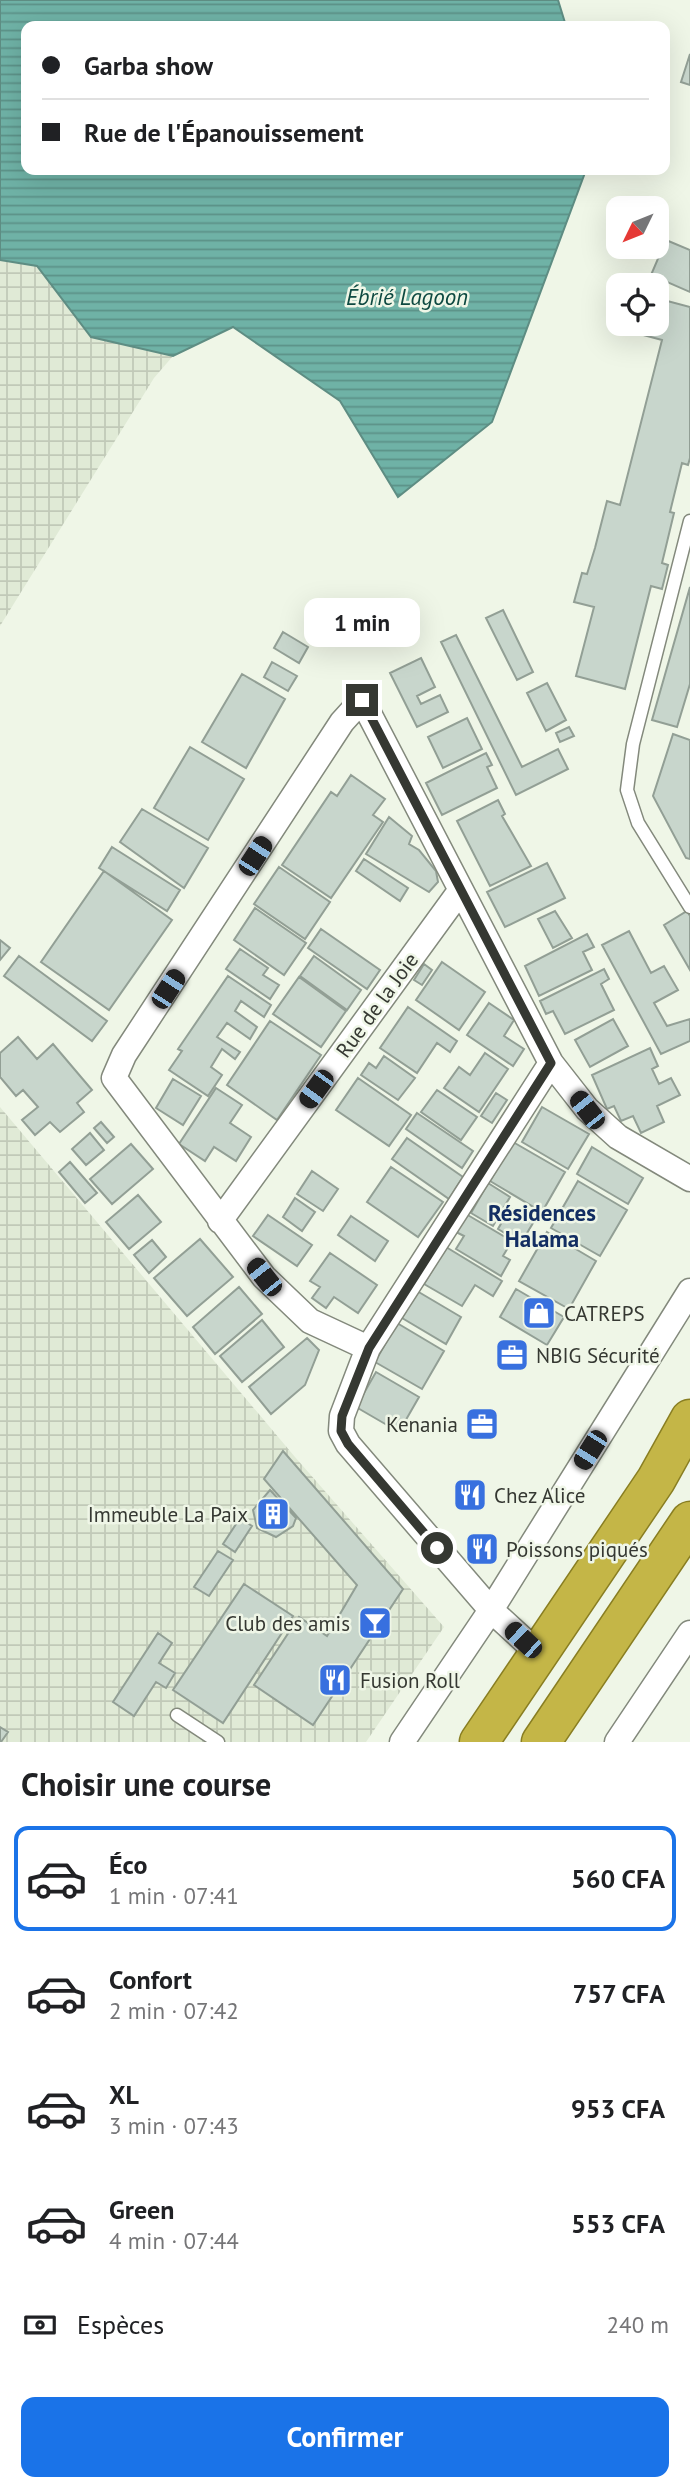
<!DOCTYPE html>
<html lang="fr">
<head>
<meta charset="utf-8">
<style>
  :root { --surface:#fff; --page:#f2f2f2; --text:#202124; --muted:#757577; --line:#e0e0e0; --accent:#1a73e8 }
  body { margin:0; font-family:"PT Sans",sans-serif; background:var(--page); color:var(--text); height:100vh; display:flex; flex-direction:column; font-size:26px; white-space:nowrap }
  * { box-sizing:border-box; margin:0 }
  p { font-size:23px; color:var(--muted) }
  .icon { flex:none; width:38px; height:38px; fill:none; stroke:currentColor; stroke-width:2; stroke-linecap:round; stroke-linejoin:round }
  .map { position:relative; height:1742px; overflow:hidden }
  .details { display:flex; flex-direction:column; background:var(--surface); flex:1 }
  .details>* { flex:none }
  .guide { position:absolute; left:21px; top:21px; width:649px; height:154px; border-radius:14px; box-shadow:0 7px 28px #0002; display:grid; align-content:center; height:154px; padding:0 21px; background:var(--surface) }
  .needle { width:46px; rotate:227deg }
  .buttons { position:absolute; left:606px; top:196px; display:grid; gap:14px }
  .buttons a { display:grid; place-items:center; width:63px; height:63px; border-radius:14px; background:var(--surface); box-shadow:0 7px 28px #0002; font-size:35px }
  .end { position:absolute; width:32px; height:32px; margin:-16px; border:9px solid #353832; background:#fff; box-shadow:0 0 0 4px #fff }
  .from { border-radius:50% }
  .bubble { position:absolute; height:49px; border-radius:14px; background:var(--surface); box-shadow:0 7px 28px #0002; font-size:23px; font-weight:600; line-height:49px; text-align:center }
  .car { position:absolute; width:21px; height:42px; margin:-21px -10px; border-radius:9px; box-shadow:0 0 5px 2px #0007; background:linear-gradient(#222 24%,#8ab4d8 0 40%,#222 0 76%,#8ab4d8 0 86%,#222 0) }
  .guide b { display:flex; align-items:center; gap:24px; height:66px; font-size:26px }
  .guide b+b { border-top:2px solid var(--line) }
  .guide i { width:18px; height:18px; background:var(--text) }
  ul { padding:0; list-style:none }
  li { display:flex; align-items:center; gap:21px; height:105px; margin:0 14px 10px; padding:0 7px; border:4px solid transparent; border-radius:14px }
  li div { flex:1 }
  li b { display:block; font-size:26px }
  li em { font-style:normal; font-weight:600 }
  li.selected { border-color:var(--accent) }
  li>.icon { width:63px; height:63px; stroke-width:1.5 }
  h2 { padding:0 21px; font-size:32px; line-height:84px }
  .pay { display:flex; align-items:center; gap:18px; height:77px; padding:0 21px; font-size:26px }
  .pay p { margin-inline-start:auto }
  .button { display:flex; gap:14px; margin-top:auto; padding:14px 21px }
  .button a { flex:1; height:80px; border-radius:14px; background:var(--accent); color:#fff; font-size:28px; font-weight:600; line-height:80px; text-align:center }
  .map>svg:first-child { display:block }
</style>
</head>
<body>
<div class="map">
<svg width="690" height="1742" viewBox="0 0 690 1742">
  <defs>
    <pattern id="industrial-grid" width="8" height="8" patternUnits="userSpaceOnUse" patternTransform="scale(1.75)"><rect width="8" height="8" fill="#e0ead6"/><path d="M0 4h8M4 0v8" fill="none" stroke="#c1c9b8"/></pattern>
    <pattern id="water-rules" width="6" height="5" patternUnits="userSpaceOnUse" patternTransform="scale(1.75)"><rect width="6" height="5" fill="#6fb2a6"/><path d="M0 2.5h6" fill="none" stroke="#5c9288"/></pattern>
  </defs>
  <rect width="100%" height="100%" fill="#eff6e7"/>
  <!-- industrial -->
  <path fill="url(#industrial-grid)" d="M0 260 37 266 91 337 173 356 154 378 0 626Z
    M0 1107 295 1457 444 1627 366 1742H0Z"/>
  <!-- water -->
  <path fill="url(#water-rules)" stroke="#5e8d83" stroke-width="2" d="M0 0H558L566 26H26V170H586L492 422 398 497 340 401 233 327 173 356 91 337 37 266 0 260Z"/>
  <!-- building -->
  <path fill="#c8d6cc" stroke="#929f95" stroke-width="2" d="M690 54V85L681 82Z
    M666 240 690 250V292L651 275Z
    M656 298 690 307V458L688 465 682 463 670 512 674 513 662 563 668 565 662 589 651 586 625 689 576 676 594 607 574 602 582 573 587 574 595 548 607 501 620 505 662 340 636 333 639 324H656Z
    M690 587V684L677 727 652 720Z
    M503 610 533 672 517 680 486 618Z
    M283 632 308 647 299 663 274 648Z
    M456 635 522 767 558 749 568 769 516 795 441 642Z
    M421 658 435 687 417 696 421 704 440 695 448 712 417 727 390 673Z
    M272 662 297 676 288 691 264 677Z
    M242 674 285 699 246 768 202 742Z
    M547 683 566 720 546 731 527 693Z
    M467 718 482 749 443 768 428 737Z
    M569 727 574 736 560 742 556 733Z
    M673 734 690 740V859L686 858 653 796Z
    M190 747 244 779 208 840 154 808Z
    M486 753 492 765 487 767 497 788 442 815 426 783Z
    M351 775 385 799 373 815 383 822 331 898 282 865 331 792 337 796Z
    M498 800 505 814 502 816 531 866 490 886 457 821Z
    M142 809 208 848 184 888 120 842Z
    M389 817 412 836 409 844 419 850 436 871 438 882 429 892 366 854Z
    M112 847 180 890 167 911 99 868Z
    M364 859 408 888 400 901 356 871Z
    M547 863 565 898 505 927 487 892Z
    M279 867 330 902 305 939 254 904Z
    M104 871 172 920 109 1010 41 962Z
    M255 908 306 943 284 975 234 940Z
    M555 911 572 938 553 948 538 919Z
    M687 911 690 916V970L664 925Z
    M321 929 380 970 367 989 308 948Z
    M629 931 651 973 664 966 678 990 654 1003 667 1026 690 1019V1041L661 1054 602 945Z
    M587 934 594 947 583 952 592 970 539 996 525 966Z
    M0 940 10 948 0 960Z
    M240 949 268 968 263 975 279 985 270 999 226 969Z
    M19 956 107 1021 92 1041 4 976Z
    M314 956 361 990 347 1010 300 976Z
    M442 962 485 992 459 1030 416 1000Z
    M424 964 432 970 422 985 414 980Z
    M604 969 609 979 601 984 614 1010 565 1034 553 1011 546 1014 540 1001Z
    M228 976 271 1005 264 1017 241 1001 235 1011 257 1027 250 1039 227 1023 217 1037 240 1052 235 1059 222 1049 211 1067 222 1075 208 1096 169 1070 182 1051 178 1049Z
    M299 977 346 1011 321 1047 273 1014Z
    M489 1003 514 1020 504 1036 524 1049 513 1066 467 1035Z
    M408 1007 457 1041 450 1052 437 1043 417 1073 380 1048Z
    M613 1019 628 1046 590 1067 575 1040Z
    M270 1021 321 1055 277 1120 227 1085Z
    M18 1037 37 1059 53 1044 92 1090 77 1103 84 1112 60 1132 50 1122 35 1135 22 1120 38 1107 23 1090 16 1096 0 1077V1053Z
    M650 1048 658 1066 652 1069 659 1084 671 1078 680 1095 657 1106 664 1122 641 1133 633 1116 621 1121 614 1106 607 1109 592 1075Z
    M485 1053 508 1069 479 1112 444 1088 459 1067 470 1075Z
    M384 1056 415 1078 398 1100 361 1075 369 1063 376 1068Z
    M358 1078 411 1115 389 1146 336 1110Z
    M173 1079 201 1096 183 1125 156 1108Z
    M216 1088 242 1105 230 1123 251 1137 236 1161 214 1147 205 1161 179 1144Z
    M437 1090 477 1117 461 1140 421 1112Z
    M496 1093 507 1100 492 1123 481 1116Z
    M542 1107 589 1134 568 1169 522 1142Z
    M417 1113 473 1151 462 1168 406 1129Z
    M101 1122 114 1137 107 1143 94 1128Z
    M90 1133 104 1150 86 1165 72 1149Z
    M407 1138 463 1177 449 1199 392 1159Z
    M513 1142 565 1172 542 1212 490 1181Z
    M131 1144 153 1169 112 1204 90 1179Z
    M592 1147 643 1178 628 1204 577 1174Z
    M70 1162 97 1193 85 1203 59 1172Z
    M391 1167 443 1202 418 1237 367 1202Z
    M312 1171 338 1189 323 1211 297 1194Z
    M578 1181 627 1210 600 1256 551 1228Z
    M488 1183 510 1197 493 1226 471 1213Z
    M138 1195 161 1222 129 1249 106 1222Z
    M295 1198 315 1212 302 1231 283 1217Z
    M510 1208 533 1223 521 1243 498 1229Z
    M466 1214 512 1241 503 1256 510 1260 501 1276 456 1249 464 1236 456 1232Z
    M268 1215 312 1245 297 1266 253 1236Z
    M351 1216 388 1241 375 1261 338 1235Z
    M547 1232 596 1261 569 1309 519 1281Z
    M200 1239 233 1277 187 1316 154 1278Z
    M152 1240 166 1257 149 1273 134 1255Z
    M446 1247 502 1281 493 1296 475 1285 462 1306 424 1284Z
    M330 1253 377 1285 358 1313 334 1297 326 1308 312 1298 320 1287 310 1281Z
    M239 1287 262 1314 215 1354 193 1327Z
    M516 1289 564 1317 547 1345 500 1317Z
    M417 1291 461 1317 446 1344 402 1318Z
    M262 1320 284 1347 242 1382 220 1356Z
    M397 1323 444 1351 422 1389 375 1362Z
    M307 1338 319 1350 305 1385 271 1414 249 1387Z
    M376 1372 419 1397 399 1432 356 1407Z
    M283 1451 403 1589 313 1725 254 1685 299 1617 327 1636 357 1585 264 1479Z
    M270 1490 296 1518 293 1526 276 1537 257 1528 253 1510Z
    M240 1518 252 1526 235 1552 223 1544Z
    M218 1551 233 1560 209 1596 194 1587Z
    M244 1584 293 1616 223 1723 173 1690Z
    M158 1633 172 1643 159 1663 175 1673 166 1688 156 1682 134 1716 113 1702Z
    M0 1727 8 1732 1 1742H0Z"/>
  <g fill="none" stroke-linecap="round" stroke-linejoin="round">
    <defs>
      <path id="service" d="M690 521 633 744 627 790 638 823 690 907
        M177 1715 218 1742"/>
      <path id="minor" d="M220 1221 460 891
        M368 1348 310 1321 264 1277 114 1078 124 1055 342 722 362 700 551 1063 587 1109 618 1137 690 1179
        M540 1655 491 1610 348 1444 341 1431 342 1416 368 1348 551 1063
        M402 1742 491 1610 690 1291
        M617 1742 690 1633"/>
      <path id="trunk" d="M479 1742 656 1480 690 1419
        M541 1742 690 1521"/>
    </defs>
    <!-- service casing -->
    <use href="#service" stroke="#83897c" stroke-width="15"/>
    <!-- minor casing -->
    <use href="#minor" stroke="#83897c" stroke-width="27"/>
    <!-- trunk casing -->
    <use href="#trunk" stroke="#897e22" stroke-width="41"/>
    <!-- service -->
    <use href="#service" stroke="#fff" stroke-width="12"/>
    <!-- minor -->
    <use href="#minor" stroke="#fff" stroke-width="24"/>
    <!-- trunk -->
    <use href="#trunk" stroke="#c4b647" stroke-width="38"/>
  </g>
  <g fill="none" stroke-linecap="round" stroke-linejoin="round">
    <!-- route -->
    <path stroke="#353832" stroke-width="9" d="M362 700 551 1063 369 1348 342 1416 341 1431 348 1444 437 1548"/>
  </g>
  <!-- icons -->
  <defs>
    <symbol id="shop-square" viewBox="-11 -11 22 22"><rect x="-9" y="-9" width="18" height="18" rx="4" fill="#3870df" stroke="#eff6e7"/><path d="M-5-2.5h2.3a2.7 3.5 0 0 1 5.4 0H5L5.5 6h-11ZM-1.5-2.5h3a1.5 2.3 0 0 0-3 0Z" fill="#fff"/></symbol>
    <symbol id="office-square" viewBox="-11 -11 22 22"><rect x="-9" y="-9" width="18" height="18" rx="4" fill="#3870df" stroke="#eff6e7"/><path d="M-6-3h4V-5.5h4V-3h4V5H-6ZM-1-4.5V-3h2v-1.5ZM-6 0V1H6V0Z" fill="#fff"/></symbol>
    <symbol id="restaurant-square" viewBox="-11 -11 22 22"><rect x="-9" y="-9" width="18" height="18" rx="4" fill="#3870df" stroke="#eff6e7"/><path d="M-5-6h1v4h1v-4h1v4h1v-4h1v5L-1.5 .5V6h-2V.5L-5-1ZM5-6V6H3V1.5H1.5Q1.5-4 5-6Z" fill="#fff"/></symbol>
    <symbol id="building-square" viewBox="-11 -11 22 22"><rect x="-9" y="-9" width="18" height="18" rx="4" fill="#3870df" stroke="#eff6e7"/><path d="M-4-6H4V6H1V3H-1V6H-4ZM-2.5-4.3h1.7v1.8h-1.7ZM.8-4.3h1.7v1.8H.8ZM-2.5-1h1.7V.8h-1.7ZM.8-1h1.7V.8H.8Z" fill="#fff"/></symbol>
    <symbol id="bar-square" viewBox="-11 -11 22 22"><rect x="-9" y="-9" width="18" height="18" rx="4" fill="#3870df" stroke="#eff6e7"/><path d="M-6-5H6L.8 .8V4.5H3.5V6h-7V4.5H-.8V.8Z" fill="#fff"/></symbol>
  </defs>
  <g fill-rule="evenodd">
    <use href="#shop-square" x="520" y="1294" width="38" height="38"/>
    <use href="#office-square" x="493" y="1336" width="38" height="38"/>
    <use href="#office-square" x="463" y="1405" width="38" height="38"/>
    <use href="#restaurant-square" x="451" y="1476" width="38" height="38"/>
    <use href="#building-square" x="254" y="1495" width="38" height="38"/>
    <use href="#restaurant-square" x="463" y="1530" width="38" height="38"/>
    <use href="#bar-square" x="356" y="1604" width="38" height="38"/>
    <use href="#restaurant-square" x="316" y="1661" width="38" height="38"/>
  </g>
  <g text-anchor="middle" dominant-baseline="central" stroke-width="5" stroke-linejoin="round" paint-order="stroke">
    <!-- street labels -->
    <g font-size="21" fill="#353832" stroke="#eff6e7">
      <text transform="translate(377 1005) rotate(-54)">Rue de la Joie</text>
    </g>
    <!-- poi labels -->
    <g font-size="21" fill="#353832" stroke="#eff6e7" text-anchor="start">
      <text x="564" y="1313">CATREPS</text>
      <text x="536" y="1355">NBIG Sécurité</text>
      <text x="458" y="1424" text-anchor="end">Kenania</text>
      <text x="494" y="1495">Chez Alice</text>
      <text x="248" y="1514" text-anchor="end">Immeuble La Paix</text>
      <text x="506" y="1549">Poissons piqués</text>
      <text x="350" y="1623" text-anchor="end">Club des amis</text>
      <text x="360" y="1680">Fusion Roll</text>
    </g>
    <!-- water labels -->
    <g font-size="23" font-style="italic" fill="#0d4941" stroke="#eff6e7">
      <text x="407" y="296">Ébrié Lagoon</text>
    </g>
    <!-- neighbourhood labels -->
    <g font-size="23" font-weight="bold" fill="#122d62" stroke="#eff6e7">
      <text x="542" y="1212">Résidences<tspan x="542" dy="26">Halama</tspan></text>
    </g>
  </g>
</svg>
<div class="buttons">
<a><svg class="needle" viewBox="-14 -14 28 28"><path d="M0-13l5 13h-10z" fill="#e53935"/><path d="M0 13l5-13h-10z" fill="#757577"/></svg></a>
<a><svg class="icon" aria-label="locate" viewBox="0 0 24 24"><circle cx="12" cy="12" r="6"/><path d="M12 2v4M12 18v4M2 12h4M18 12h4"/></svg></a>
</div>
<i class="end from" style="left:437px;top:1548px"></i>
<i class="end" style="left:362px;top:700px"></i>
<div class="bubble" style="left:304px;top:598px;width:116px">1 min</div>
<i class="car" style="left:255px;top:856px;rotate:33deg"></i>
<i class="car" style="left:168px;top:989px;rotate:33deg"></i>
<i class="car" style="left:316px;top:1089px;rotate:216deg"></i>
<i class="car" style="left:587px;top:1110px;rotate:322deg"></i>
<i class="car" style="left:264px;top:1277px;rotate:322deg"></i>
<i class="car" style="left:590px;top:1450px;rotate:212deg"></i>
<i class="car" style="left:523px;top:1640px;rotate:313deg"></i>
<div class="guide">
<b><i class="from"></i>Garba show</b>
<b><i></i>Rue de l'Épanouissement</b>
</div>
</div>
<section class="details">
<h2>Choisir une course</h2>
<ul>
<li class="selected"><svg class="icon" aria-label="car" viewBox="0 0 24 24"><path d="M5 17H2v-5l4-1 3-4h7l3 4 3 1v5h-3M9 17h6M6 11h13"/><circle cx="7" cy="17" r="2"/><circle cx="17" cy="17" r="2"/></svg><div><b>Éco</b><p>1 min · 07:41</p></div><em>560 CFA</em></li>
<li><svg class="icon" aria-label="car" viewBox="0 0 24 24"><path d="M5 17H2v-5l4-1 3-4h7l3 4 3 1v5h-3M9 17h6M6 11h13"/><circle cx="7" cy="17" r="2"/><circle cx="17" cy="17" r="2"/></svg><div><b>Confort</b><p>2 min · 07:42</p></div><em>757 CFA</em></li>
<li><svg class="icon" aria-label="car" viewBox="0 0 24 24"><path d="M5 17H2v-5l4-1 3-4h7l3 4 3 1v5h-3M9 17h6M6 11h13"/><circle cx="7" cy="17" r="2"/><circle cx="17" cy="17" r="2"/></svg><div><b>XL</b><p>3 min · 07:43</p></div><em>953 CFA</em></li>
<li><svg class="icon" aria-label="car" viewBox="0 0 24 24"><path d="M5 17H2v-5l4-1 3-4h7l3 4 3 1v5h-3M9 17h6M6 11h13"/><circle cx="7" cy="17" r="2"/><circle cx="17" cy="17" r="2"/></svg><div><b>Green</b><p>4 min · 07:44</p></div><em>553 CFA</em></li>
</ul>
<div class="pay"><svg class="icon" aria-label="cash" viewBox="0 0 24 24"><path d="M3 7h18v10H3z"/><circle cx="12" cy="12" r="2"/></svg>Espèces<p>240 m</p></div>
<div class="button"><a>Confirmer</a></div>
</section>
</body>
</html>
